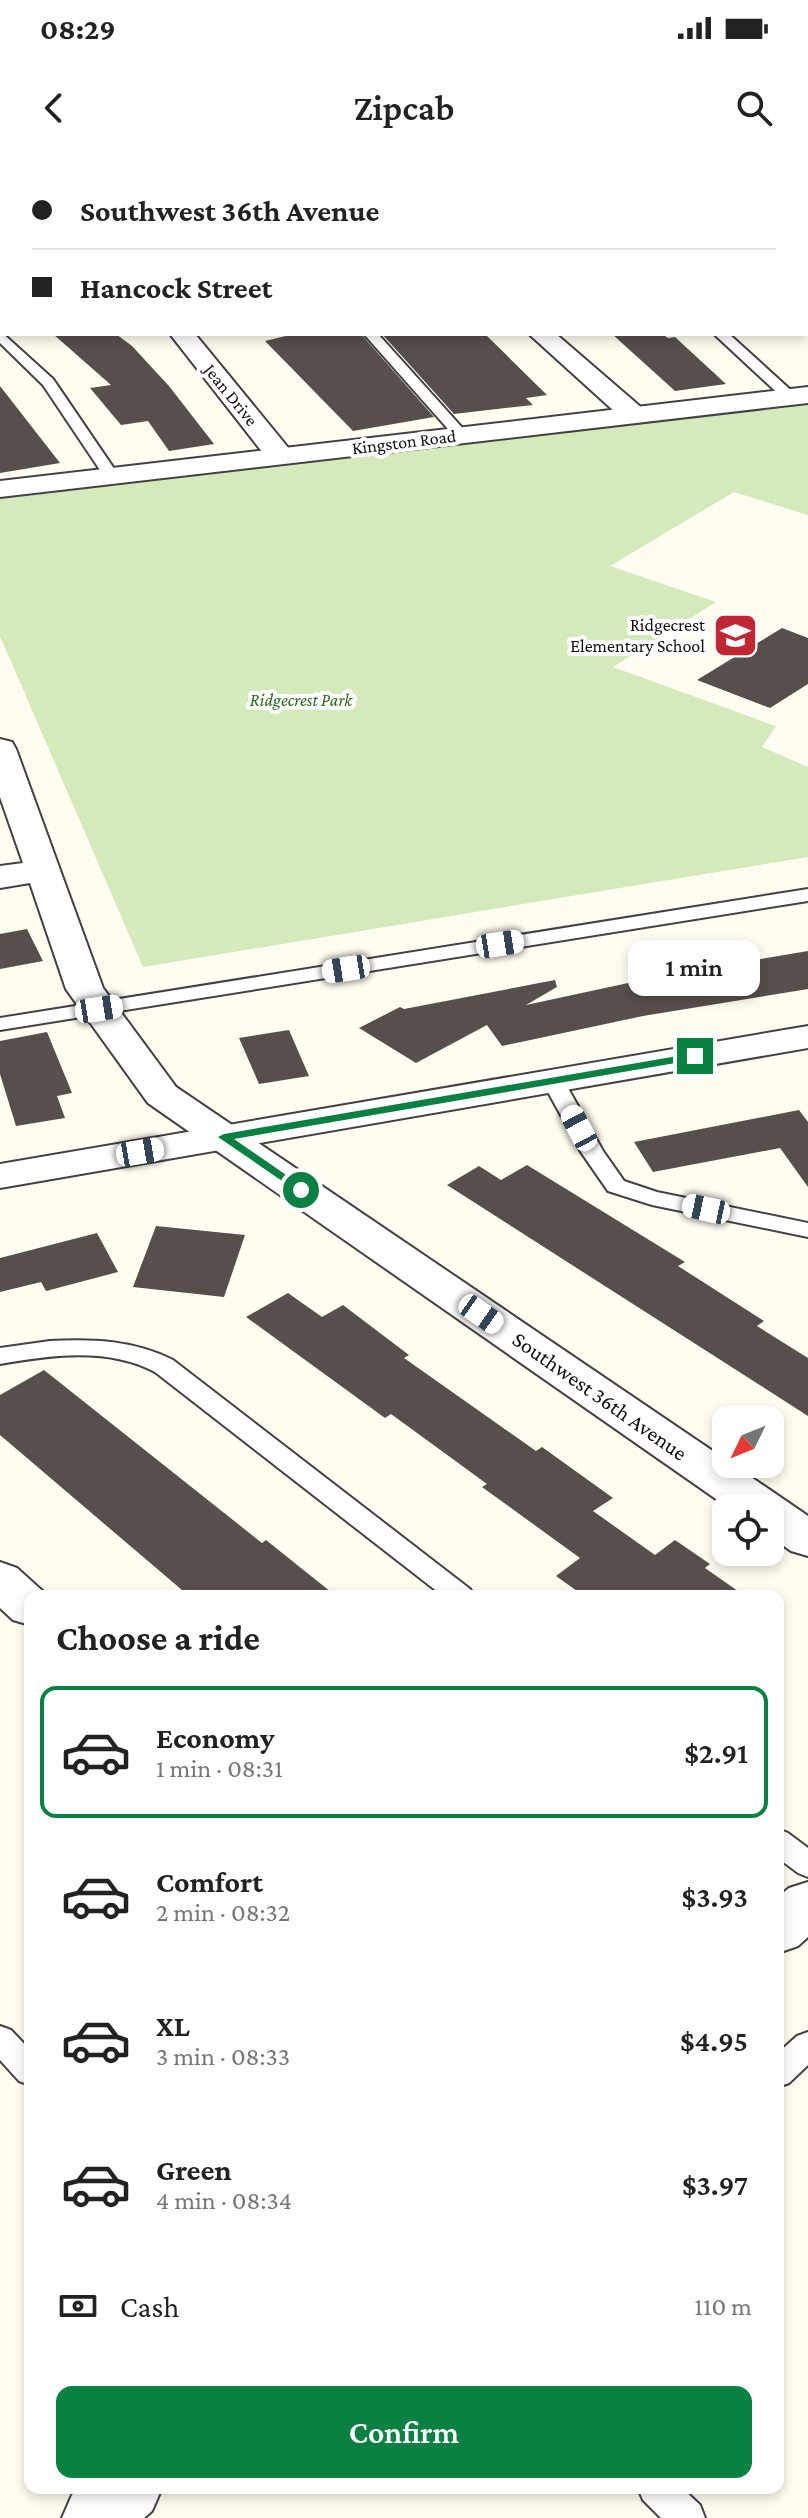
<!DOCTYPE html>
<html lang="en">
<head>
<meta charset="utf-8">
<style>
  :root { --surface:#fff; --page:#f6f6f6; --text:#222; --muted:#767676; --line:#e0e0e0; --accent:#0b8043 }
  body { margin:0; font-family:"Crimson Pro",serif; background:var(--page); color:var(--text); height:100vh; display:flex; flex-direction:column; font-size:30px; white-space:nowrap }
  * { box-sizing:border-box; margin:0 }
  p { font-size:26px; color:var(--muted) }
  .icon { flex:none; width:44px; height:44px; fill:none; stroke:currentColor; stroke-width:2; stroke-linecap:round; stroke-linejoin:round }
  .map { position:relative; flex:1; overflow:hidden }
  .drawer { position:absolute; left:24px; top:1430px; width:760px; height:904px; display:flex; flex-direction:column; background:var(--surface); border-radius:16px; box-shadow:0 4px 12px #0003 }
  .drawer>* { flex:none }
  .guide { position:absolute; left:0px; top:0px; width:808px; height:176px; box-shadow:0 4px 12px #0003; display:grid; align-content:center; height:176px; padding:0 32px; background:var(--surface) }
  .needle { width:52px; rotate:227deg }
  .tools { position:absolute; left:712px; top:1246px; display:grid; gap:16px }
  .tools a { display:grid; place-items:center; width:72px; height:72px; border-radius:16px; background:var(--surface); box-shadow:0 4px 12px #0003; font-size:40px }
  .end { position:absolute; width:36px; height:36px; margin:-18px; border:10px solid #0b8043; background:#fff; box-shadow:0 0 0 4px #fff }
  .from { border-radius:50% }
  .bubble { position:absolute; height:56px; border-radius:16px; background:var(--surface); box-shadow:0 4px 12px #0003; font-size:26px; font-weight:600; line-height:56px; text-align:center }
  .car { position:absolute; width:24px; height:48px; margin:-24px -12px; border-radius:10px; box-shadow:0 0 6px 2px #0007; background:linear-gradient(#fff 24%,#345 0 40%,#fff 0 76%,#345 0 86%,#fff 0) }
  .guide b { display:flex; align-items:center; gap:28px; height:76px; font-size:30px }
  .guide b+b { border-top:2px solid var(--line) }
  .guide i { width:20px; height:20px; background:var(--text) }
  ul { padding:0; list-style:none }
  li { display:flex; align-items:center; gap:24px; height:132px; margin:0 16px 12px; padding:0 16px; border:4px solid transparent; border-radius:16px }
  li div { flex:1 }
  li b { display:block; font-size:30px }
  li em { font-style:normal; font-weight:600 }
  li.on { border-color:var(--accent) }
  li>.icon { width:72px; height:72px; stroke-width:1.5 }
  h2 { padding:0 32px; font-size:36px; line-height:96px }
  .pay { display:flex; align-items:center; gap:20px; height:88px; padding:0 32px; font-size:30px }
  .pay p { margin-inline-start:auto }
  .button { display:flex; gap:16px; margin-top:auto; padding:16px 32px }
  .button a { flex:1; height:92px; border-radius:16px; background:var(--accent); color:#fff; font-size:32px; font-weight:600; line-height:92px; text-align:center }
  .status { display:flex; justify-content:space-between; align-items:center; height:56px; padding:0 40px; background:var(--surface); direction:ltr }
  .status svg { height:22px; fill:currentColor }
  header { display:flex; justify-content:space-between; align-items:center; height:104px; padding:0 32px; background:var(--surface); font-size:36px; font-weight:600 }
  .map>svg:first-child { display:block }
</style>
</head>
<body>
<div class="status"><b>08:29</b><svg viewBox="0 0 49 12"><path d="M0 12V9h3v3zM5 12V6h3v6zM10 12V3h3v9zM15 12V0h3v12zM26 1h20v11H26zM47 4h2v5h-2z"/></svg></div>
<header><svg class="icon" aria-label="back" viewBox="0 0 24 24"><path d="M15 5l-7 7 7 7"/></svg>Zipcab<svg class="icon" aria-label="search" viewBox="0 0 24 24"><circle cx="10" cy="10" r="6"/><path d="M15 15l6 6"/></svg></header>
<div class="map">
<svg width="808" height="2358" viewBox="0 0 808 2358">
  <rect width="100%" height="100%" fill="#fffcf1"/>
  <!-- green -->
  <path fill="#d4eaba" d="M808 238V355L734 332 610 406 716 442 613 507 776 566 762 587 808 607V697L143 807 0 476V338Z"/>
  <!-- building -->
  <path fill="#574f4b" d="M53 174H116L132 186 169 226 214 284 169 291 148 261 121 265 90 228 111 225Z
    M294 174H361L434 257 353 271 265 181Z
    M382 174H485L547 235 526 238 533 245 454 254Z
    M612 174H662L668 178 675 177 726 224 675 231Z
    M0 226 60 303 0 313Z
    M782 468 808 478V524L770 548 697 520Z
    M27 769 43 801 0 809V774Z
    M808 791V829L643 856 502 886 487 865 416 903 359 868 400 847 404 849 555 820 557 827 526 845 656 817Z
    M289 870 309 916 259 924 239 878Z
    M47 872 72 933 57 936 65 958 16 966 0 914V881Z
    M799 950 808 962V1027L780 988 653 1012 634 982Z
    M527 1005 685 1102 678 1106 764 1161 757 1166 808 1198V1256L447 1025 479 1006 501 1020Z
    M156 1066 245 1075 224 1137 133 1127Z
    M97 1073 118 1112 46 1131 41 1122 0 1132V1098Z
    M288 1133 322 1157 343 1145 409 1195 404 1198 536 1291 542 1287 613 1338 593 1351 655 1395 675 1380 710 1404 705 1408 745 1436H584L556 1416 580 1398 482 1327 487 1324 391 1254 385 1258 246 1157Z
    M44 1210 262 1383 266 1380 336 1436H189L0 1275V1235Z"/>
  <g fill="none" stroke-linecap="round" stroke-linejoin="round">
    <defs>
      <path id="service" d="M67 0H83L84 2H68Z
        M434 0H449L450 2H435Z
        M0 171 53 219 119 316 116 319H106L43 225 0 183Z
        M364 174H378L466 272V278H456Z
        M714 174H729L795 234V240H785Z
        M808 729V741L0 870V858Z
        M553 915 564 921 603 991 624 1021 657 1032 808 1063V1077L652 1045 608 1031 581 992 542 921Z
        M50 1181C93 1179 133 1180 173 1200L470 1429 474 1436H443L155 1212C108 1187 51 1195 0 1204V1188Z
        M778 1669 788 1673 808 1688V1717L798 1713 778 1698Z
        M0 1866 11 1870 30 1890V1925L19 1921 0 1900Z
        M808 1872V1905L789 1923 778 1927V1893L797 1876Z
        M638 2328H682L700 2345 705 2358H661L643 2340Z"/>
      <path id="minor" d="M244 0H269L271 2H246Z
        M0 49H2V63H0Z
        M170 174H195L290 290 294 296 290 302H270Z
        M529 174H556L643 249 647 255 643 261H625Z
        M0 579 12 582 16 589 103 828 176 927 726 1300V1304H732L808 1356V1396L791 1391 770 1376V1348H729L148 943 66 829 30 723 0 728V706L23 703 0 637Z
        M0 1402 17 1408 48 1436H30V1465L13 1460 0 1448Z"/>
      <path id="tertiary" d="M639 0H663L665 2H641Z
        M806 78 808 79V93L806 92Z
        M808 227V243L0 337V321Z
        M808 866V888L0 1028V1004Z
        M808 1722V1777L798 1786 778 1793V1737L789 1728Z
        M79 2328H162L152 2351 144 2358H62L72 2335Z"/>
    </defs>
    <!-- service casing -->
    <use href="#service" stroke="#424242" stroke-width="4"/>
    <!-- minor casing -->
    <use href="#minor" stroke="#424242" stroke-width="4"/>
    <!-- tertiary casing -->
    <use href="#tertiary" stroke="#424242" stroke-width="4"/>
    <!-- service -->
    <use href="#service" fill="#fff" fill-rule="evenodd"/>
    <!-- minor -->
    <use href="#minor" fill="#fff" fill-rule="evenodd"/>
    <!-- tertiary -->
    <use href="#tertiary" fill="#fff" fill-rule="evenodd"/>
  </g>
  <!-- route -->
  <path fill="#0b8043" d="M695 893 700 896 699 899 234 979 305 1028V1033L301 1034 218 977 224 974Z"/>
  <!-- icons -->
  <defs>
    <symbol id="school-square" viewBox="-11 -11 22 22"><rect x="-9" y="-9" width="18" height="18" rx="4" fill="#bf2733" stroke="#fff"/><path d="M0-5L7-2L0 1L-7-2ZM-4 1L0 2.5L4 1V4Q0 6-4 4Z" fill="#fff"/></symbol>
  </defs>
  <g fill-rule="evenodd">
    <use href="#school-square" x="710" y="450" width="51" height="51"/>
  </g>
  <g text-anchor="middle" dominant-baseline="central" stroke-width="8" stroke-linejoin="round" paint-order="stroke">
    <!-- far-street labels -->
    <g font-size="18" fill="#0f0f0f" stroke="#fff">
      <text transform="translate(231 235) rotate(51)">Jean Drive</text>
      <text transform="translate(404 282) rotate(-7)">Kingston Road</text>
    </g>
    <!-- far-poi labels -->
    <g font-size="18" fill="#0f0f0f" stroke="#fff" text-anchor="end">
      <text x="705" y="465">Ridgecrest<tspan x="705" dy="21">Elementary School</tspan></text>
    </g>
    <!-- far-park labels -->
    <g font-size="18" font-style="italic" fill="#30671f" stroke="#fff">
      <text x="301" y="540">Ridgecrest Park</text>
    </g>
    <!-- street labels -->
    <g font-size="22" fill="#0f0f0f" stroke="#fff">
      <text transform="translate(600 1236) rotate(35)">Southwest 36th Avenue</text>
    </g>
  </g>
</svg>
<div class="tools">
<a><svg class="needle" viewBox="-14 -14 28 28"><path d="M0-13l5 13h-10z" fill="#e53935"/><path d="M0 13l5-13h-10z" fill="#767676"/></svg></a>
<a><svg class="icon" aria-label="locate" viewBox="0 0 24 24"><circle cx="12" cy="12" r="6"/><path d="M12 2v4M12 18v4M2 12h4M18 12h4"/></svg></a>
</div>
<i class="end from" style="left:301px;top:1030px"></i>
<i class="end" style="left:695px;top:896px"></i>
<div class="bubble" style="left:628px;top:780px;width:132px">1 min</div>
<i class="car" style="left:500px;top:784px;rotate:81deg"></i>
<i class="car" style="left:346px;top:809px;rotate:261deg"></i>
<i class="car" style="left:99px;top:849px;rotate:81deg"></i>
<i class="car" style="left:579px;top:968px;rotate:332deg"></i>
<i class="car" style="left:140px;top:992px;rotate:80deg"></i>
<i class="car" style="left:706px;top:1049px;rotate:282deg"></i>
<i class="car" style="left:481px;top:1154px;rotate:125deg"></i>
<div class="guide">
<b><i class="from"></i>Southwest 36th Avenue</b>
<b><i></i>Hancock Street</b>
</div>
<section class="drawer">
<h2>Choose a ride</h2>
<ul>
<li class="on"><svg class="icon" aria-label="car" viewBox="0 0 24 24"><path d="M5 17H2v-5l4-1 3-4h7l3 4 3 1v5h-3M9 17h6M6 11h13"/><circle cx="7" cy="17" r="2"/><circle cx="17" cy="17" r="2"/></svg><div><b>Economy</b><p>1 min · 08:31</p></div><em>$2.91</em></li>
<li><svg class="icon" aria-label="car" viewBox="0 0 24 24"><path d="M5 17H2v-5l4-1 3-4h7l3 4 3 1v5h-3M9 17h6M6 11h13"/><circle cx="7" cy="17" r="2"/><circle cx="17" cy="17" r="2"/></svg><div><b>Comfort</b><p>2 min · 08:32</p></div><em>$3.93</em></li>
<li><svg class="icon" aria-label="car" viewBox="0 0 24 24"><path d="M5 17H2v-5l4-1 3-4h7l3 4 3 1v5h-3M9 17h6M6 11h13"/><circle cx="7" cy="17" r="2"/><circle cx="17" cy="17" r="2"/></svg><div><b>XL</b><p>3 min · 08:33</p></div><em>$4.95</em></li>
<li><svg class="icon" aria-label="car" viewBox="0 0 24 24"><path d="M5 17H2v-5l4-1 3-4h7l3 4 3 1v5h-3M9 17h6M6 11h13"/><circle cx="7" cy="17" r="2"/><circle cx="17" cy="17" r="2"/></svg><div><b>Green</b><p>4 min · 08:34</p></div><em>$3.97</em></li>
</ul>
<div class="pay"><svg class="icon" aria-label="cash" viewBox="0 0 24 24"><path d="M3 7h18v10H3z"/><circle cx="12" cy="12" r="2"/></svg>Cash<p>110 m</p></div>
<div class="button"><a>Confirm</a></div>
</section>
</div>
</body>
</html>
